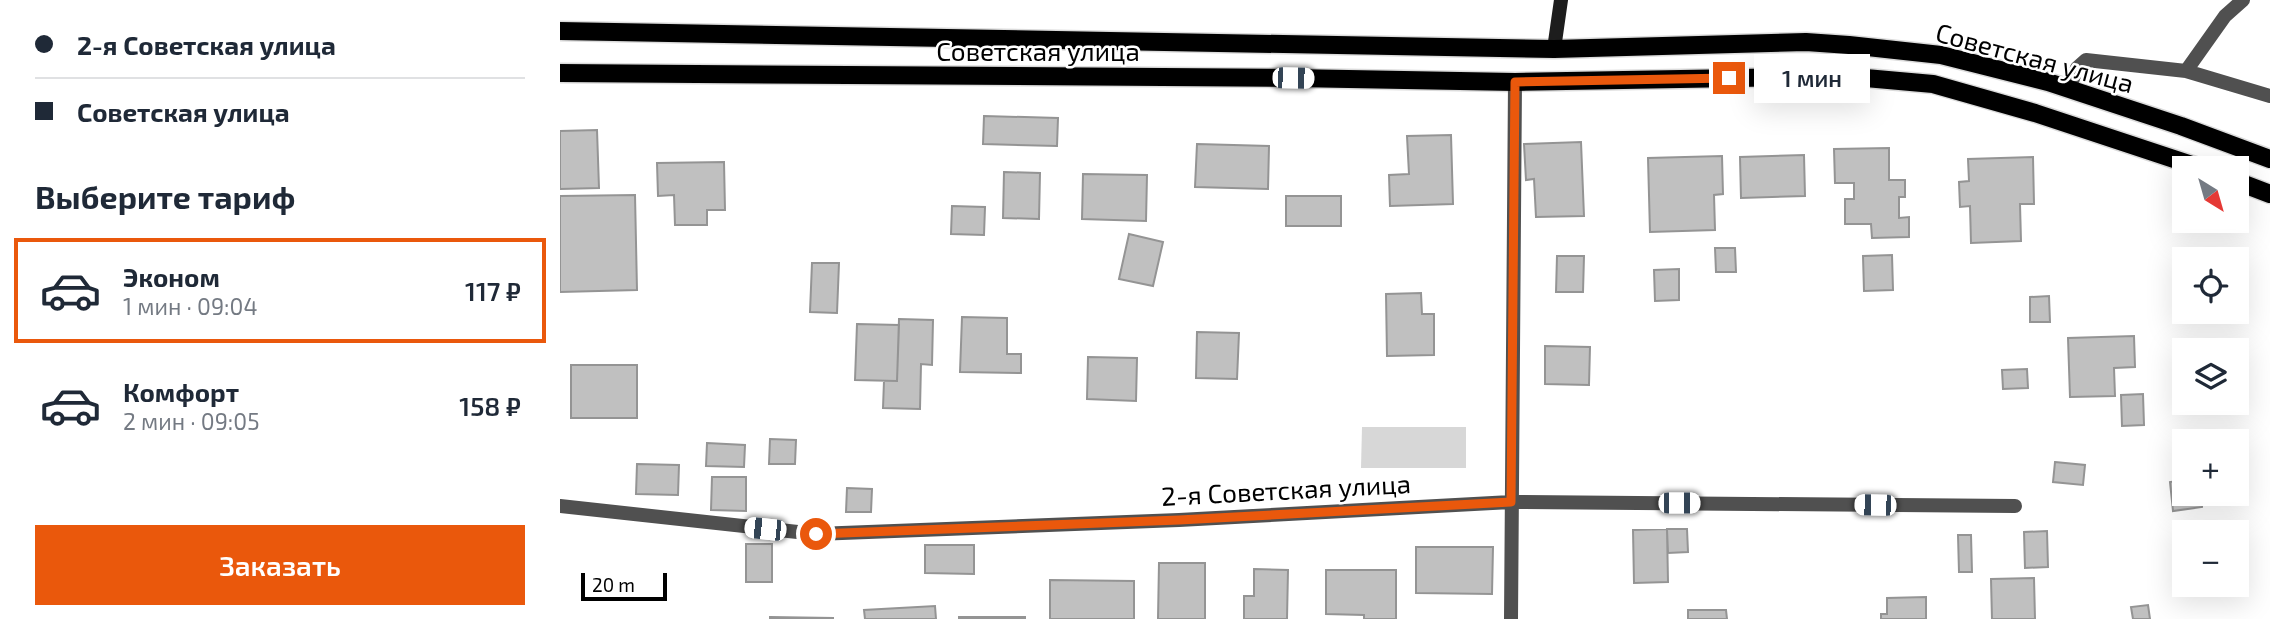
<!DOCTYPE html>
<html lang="ru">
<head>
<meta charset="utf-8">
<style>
  :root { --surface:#fff; --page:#f6f6f7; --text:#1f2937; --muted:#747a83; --line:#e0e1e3; --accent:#ea580c }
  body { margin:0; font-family:"Exo 2",sans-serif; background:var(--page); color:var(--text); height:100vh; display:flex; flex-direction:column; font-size:26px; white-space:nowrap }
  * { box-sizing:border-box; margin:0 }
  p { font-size:23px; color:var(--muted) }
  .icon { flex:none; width:38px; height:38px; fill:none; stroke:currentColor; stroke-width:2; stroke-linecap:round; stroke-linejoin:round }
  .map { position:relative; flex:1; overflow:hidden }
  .panel { display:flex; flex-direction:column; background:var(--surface); width:560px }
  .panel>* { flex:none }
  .hud { display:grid; align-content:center; height:154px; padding:0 35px; background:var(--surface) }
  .needle { width:46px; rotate:143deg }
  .fabs { position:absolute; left:1612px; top:156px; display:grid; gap:14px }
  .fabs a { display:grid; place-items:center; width:77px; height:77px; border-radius:0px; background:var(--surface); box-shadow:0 7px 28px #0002; font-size:35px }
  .scale { position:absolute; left:21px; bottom:18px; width:86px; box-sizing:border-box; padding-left:7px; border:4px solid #000; border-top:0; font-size:19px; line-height:24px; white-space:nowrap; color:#000; -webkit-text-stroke:5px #fff; paint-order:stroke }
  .end { position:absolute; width:32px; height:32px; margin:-16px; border:9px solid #ea580c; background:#fff; box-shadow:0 0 0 4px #fff }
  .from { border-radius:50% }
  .bubble { position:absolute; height:49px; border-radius:0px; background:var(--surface); box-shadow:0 7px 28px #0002; font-size:23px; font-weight:600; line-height:49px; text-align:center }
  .car { position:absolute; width:21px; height:42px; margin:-21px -10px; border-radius:9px; box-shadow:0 0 5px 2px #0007; background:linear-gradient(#fff 24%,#345 0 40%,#fff 0 76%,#345 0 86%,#fff 0) }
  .hud b { display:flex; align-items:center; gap:24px; height:66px; font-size:26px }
  .hud b+b { border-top:2px solid var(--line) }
  .hud i { width:18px; height:18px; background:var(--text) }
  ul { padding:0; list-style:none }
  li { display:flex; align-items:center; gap:21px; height:105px; margin:0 14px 10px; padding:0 21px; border:4px solid transparent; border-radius:0px }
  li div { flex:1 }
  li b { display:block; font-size:26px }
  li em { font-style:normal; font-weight:600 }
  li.selected { border-color:var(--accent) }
  li>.icon { width:63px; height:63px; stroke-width:1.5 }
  h2 { padding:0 35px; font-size:32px; line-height:84px }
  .primary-button { display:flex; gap:14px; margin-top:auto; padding:14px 35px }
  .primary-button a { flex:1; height:80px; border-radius:0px; background:var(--accent); color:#fff; font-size:28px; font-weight:600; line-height:80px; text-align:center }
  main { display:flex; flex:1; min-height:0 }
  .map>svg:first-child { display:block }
</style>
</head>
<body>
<main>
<section class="panel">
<div class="hud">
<b><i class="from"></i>2-я Советская улица</b>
<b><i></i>Советская улица</b>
</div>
<h2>Выберите тариф</h2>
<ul>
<li class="selected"><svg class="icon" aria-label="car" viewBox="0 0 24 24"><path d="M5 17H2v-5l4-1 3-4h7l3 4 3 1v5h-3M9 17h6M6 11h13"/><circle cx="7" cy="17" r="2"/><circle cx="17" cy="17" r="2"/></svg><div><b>Эконом</b><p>1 мин · 09:04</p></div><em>117 ₽</em></li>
<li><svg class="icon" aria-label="car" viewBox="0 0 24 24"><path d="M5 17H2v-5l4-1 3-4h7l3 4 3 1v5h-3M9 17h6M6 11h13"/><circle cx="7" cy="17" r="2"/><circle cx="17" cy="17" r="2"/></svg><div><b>Комфорт</b><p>2 мин · 09:05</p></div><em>158 ₽</em></li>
</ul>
<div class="primary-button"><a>Заказать</a></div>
</section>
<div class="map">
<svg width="1710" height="619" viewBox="0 0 1710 619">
  <rect width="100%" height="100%" fill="#fff"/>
  <!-- green -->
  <path fill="#d7d7d7" d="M802 427H906V468H801Z"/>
  <!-- building -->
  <path fill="#c0c0c0" stroke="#949494" stroke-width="2" d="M424 116 498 118 497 146 423 144Z
    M37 130 39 188 0 189V131Z
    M891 135 893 204 830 206 829 175 849 174 847 136Z
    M1021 142 1024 216 976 217 974 179 966 180 964 144Z
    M637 144 709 146 708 189 635 187Z
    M1329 148V180H1345V197H1339V218L1349 217V237L1312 238 1311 224H1285V199H1294V183H1275L1274 149Z
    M1244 155 1245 196 1181 198 1180 157Z
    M1162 156 1163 194 1154 195 1155 230 1090 232 1088 158Z
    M1473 157 1474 204H1460L1461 241 1411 243 1410 206 1400 207 1399 182 1409 181 1408 159Z
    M164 162 165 210H147V225H115L114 195 98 196 97 163Z
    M444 172 480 173 479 219 443 218Z
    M523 174 587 175 586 221 522 219Z
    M75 195 77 290 0 292V196Z
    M726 196H781V226H726Z
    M392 206 425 207 424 235 391 234Z
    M569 234 603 242 593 286 559 279Z
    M1155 248H1175L1176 272H1156Z
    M1332 255 1333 290 1304 291 1303 256Z
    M997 256H1024L1023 292H996Z
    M252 263H279L277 313 250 312Z
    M1119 269V300L1095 301 1094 270Z
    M861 293 862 314H874V355L827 356 826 294Z
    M1489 296 1490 322H1470V297Z
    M402 317 447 318V354H461V373L400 372Z
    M339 319 373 320 372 365 361 364 360 409 323 408 324 381H337Z
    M297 324 339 325 337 381 295 380Z
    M637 332 679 333 677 379 636 378Z
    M1574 336 1575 367 1554 368 1555 396 1510 397 1508 338Z
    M985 346 1030 347 1029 385 985 384Z
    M528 357 577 358 576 401 527 399Z
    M11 365H77V418H11Z
    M1467 369 1468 388 1443 389 1442 370Z
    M1583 394 1584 425 1562 426 1561 395Z
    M210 439 236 440 235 464H209Z
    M147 443 185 445 184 467 146 466Z
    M1495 462 1525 465 1523 485 1493 482Z
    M77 464 119 465 118 495 76 494Z
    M152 477H186V511L151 510Z
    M1624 480V494H1641L1642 507 1613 511 1610 482Z
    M287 488 312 489 311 512H286Z
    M1107 529H1127L1128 552 1108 553Z
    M1107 529 1108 582 1074 583 1073 530Z
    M1487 531 1488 567 1465 568 1464 532Z
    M1398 535H1411L1412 572H1399Z
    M186 544H212V582H186Z
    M365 545H414V574L365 573Z
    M856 547H933L932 594 856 593Z
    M599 563H645V619H598Z
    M694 569 728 570 727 619H684V596H694Z
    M766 570H836V619H804V615L766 614Z
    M1474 578 1475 619H1432L1431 579Z
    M490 580 574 581V619H490Z
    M1366 597V619H1321V614H1327V598Z
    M1588 605 1590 619H1573L1571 607Z
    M375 606 376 619H305L304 610Z
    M1128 610H1166L1167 619H1128Z
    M210 617 273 618V619H210Z
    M399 617H465V619H399Z"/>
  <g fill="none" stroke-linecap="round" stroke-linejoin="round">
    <defs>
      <path id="primary" d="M0 31 994 49 1246 42 1289 45 1381 55 1488 82 1621 126 1710 159
        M0 73 733 78 955 82 1283 76 1373 84 1475 113 1641 168
        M1676 181 1710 194"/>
    </defs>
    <!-- primary casing -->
    <use href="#primary" stroke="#dbdbdb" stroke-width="21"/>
    <!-- lane -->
    <path stroke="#505050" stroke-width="14" d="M1626 71 1665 16 1683 0
      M1509 89 1517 68 1526 60 1626 71 1710 96"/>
    <!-- street -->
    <path stroke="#505050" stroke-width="14" d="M0 506 256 534 619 520 951 502 1455 506
      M951 619 955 82"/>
    <!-- secondary -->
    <path stroke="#1d1d1d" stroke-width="14" d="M994 49 1001 0"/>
    <!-- primary -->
    <use href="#primary" stroke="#000" stroke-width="18"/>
  </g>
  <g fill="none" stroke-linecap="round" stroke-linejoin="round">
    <!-- route -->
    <path stroke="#ea580c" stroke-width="9" d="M256 534 619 520 951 502 955 82 1169 78"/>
  </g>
  <g text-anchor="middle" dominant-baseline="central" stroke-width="5" stroke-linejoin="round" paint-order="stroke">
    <!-- street labels -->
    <g font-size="26" fill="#000" stroke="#fff">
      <text x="478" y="50">Советская улица</text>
      <text transform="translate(1475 57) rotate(15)">Советская улица</text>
      <text transform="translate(726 489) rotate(-3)">2-я Советская улица</text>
    </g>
  </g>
</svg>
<div class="fabs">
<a><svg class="needle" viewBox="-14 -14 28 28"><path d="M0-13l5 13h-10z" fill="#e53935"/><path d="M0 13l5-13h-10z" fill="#747a83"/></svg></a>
<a><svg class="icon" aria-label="locate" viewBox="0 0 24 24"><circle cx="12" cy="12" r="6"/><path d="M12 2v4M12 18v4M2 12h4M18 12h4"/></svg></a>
<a><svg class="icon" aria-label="layers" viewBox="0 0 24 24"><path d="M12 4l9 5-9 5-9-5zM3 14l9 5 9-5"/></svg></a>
<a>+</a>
<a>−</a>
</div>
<div class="scale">20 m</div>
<i class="end from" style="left:256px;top:534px"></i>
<i class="end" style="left:1169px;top:78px"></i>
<div class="bubble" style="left:1194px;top:54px;width:116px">1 мин</div>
<i class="car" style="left:733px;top:78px;rotate:91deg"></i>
<i class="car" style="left:1119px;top:503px;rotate:90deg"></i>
<i class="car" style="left:1315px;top:505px;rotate:271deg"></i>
<i class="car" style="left:205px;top:529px;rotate:276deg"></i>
</div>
</main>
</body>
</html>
